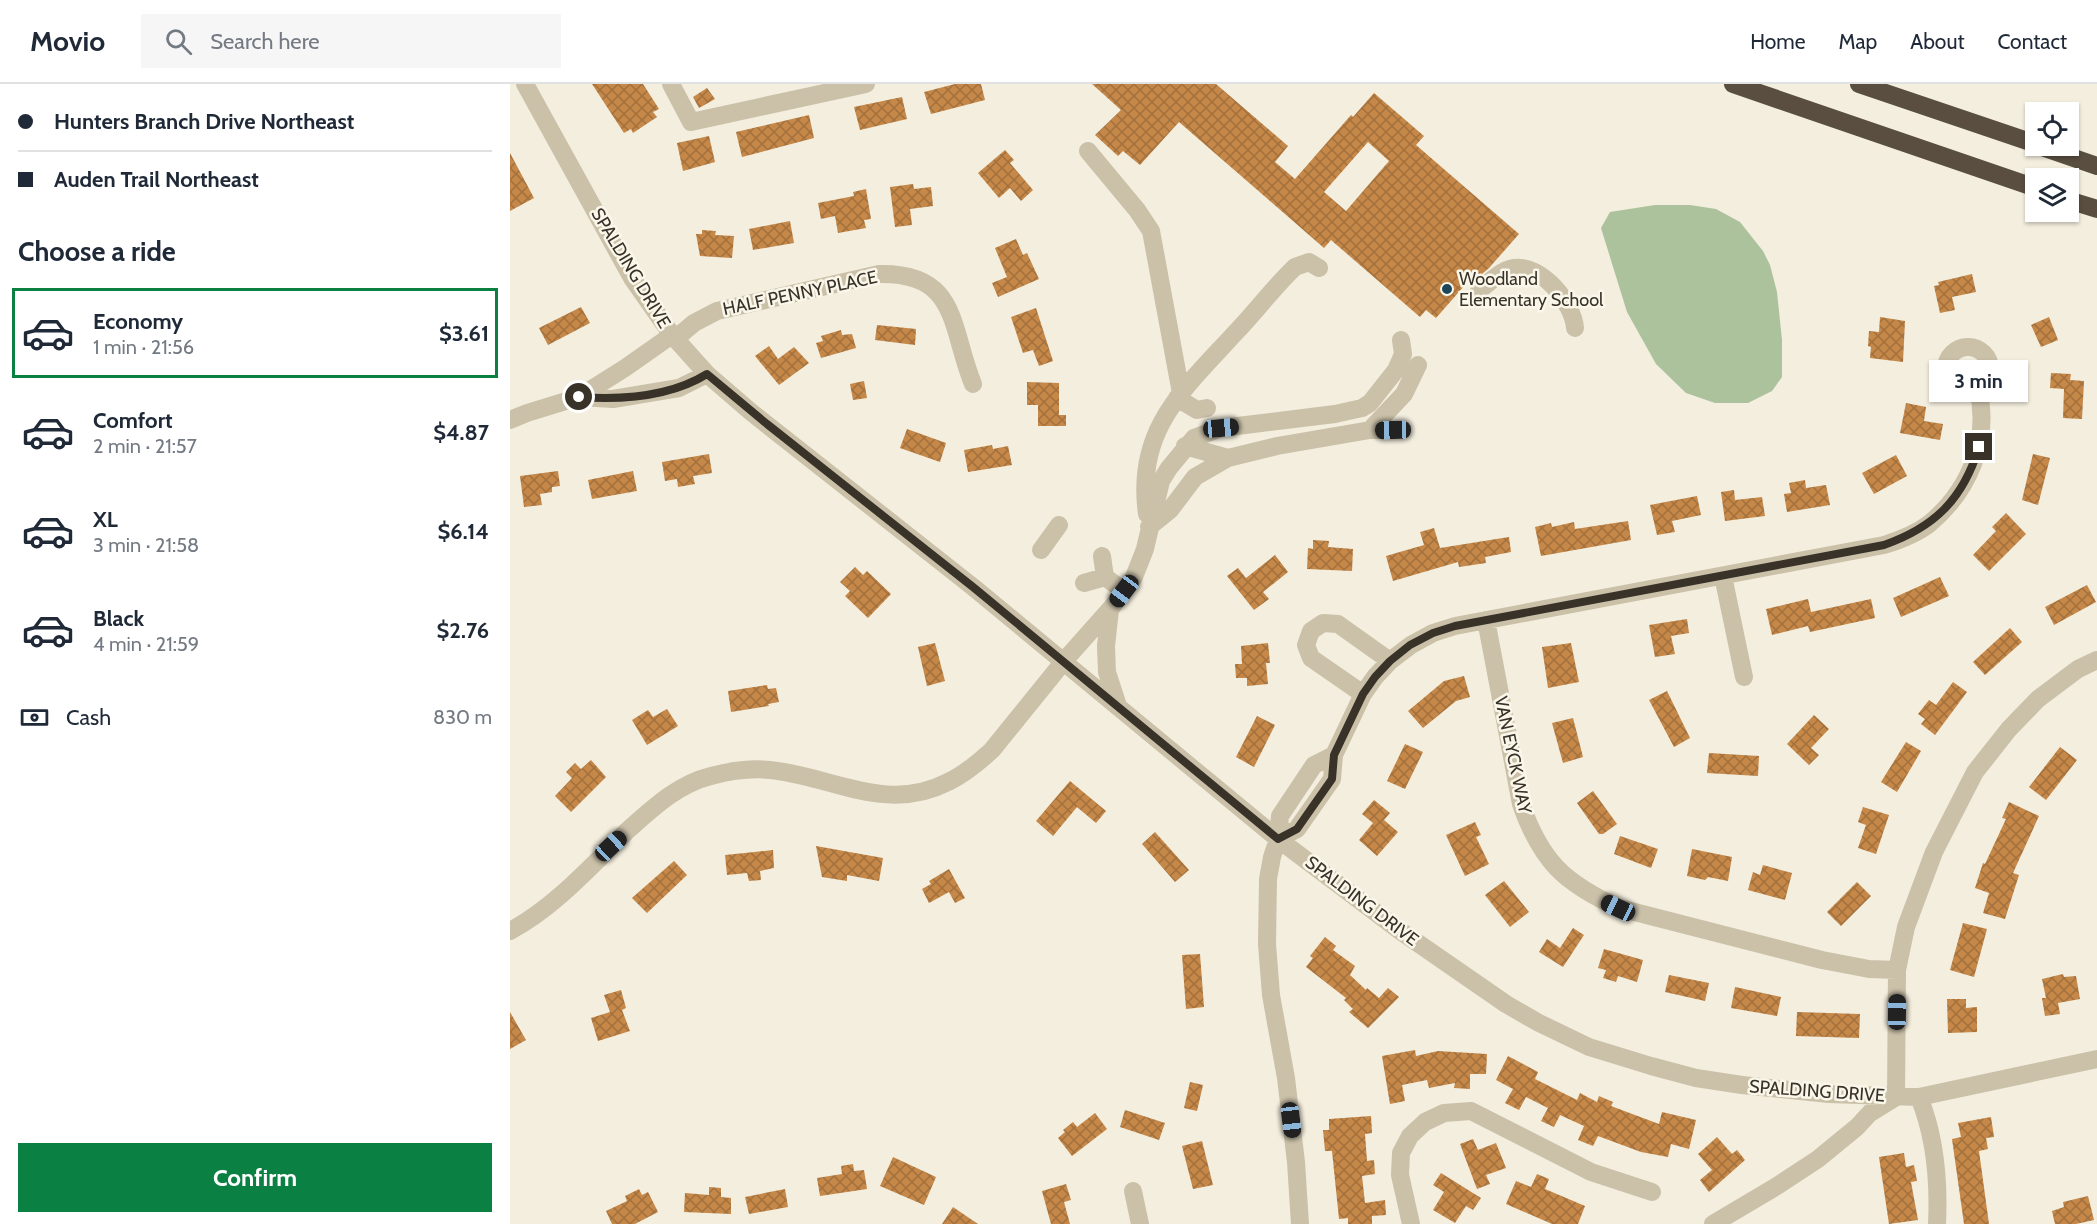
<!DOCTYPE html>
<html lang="en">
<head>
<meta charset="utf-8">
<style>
  :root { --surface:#fff; --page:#f6f6f7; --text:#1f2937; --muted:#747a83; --line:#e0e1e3; --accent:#0b8043 }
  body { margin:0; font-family:Cabin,sans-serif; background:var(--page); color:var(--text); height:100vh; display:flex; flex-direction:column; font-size:22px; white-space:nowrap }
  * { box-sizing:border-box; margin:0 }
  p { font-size:20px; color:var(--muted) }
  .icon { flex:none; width:33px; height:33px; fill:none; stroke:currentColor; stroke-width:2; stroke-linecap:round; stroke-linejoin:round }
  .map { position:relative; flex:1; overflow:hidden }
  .sheet { display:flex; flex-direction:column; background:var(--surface); width:510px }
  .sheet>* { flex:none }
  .banner { display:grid; align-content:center; height:132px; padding:0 18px; background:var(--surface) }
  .fabs { position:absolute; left:1515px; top:18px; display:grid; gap:12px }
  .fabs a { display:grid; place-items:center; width:54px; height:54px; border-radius:0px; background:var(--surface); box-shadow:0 2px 4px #0004; font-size:30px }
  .end { position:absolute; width:27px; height:27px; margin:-14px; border:8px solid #383229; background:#fff; box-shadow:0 0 0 3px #fff }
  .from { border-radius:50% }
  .bubble { position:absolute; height:42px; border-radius:0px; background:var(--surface); box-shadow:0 2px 4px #0004; font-size:20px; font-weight:700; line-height:42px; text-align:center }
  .car { position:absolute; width:18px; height:36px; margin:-18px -9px; border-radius:8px; box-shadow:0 0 4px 2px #0007; background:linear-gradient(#222 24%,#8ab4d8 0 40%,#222 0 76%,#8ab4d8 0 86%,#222 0) }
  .banner b { display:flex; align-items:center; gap:21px; height:57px; font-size:22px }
  .banner b+b { border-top:2px solid var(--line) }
  .banner i { width:15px; height:15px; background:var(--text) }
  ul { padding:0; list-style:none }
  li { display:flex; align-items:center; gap:18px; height:90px; margin:0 12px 9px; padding:0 6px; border:3px solid transparent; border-radius:0px }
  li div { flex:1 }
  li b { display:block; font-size:22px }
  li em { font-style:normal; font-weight:700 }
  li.current { border-color:var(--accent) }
  li>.icon { width:54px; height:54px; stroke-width:1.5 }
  h2 { padding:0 18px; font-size:27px; line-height:72px }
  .pay { display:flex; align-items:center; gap:15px; height:66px; padding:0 18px; font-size:22px }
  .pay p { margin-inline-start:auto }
  .primary-button { display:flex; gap:12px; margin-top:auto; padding:12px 18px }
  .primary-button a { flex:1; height:69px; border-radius:0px; background:var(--accent); color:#fff; font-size:24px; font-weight:700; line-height:69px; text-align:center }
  header { display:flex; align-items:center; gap:36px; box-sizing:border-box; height:84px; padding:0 30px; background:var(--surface); border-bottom:2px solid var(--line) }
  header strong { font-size:28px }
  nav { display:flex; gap:33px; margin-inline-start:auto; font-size:21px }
  .search { width:420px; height:54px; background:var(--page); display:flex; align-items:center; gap:15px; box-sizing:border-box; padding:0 21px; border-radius:0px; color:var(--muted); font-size:22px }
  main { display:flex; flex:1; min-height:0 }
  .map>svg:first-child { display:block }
</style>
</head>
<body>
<header>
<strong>Movio</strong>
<div class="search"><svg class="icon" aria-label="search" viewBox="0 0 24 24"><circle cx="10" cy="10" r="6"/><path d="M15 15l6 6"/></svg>Search here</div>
<nav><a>Home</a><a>Map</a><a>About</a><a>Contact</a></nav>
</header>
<main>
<section class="sheet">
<div class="banner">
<b><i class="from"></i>Hunters Branch Drive Northeast</b>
<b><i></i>Auden Trail Northeast</b>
</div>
<h2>Choose a ride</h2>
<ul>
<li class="current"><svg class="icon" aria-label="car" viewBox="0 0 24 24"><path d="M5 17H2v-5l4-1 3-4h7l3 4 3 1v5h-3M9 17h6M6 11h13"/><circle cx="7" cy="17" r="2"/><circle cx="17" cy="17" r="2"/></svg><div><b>Economy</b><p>1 min · 21:56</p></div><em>$3.61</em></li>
<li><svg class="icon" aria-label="car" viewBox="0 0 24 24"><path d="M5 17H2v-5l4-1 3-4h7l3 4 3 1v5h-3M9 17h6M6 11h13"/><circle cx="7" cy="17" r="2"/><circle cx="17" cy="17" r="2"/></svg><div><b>Comfort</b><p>2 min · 21:57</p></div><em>$4.87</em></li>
<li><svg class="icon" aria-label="car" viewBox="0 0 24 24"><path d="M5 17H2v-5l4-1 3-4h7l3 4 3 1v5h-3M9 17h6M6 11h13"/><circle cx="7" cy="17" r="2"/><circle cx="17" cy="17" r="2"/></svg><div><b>XL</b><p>3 min · 21:58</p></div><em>$6.14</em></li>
<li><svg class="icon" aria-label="car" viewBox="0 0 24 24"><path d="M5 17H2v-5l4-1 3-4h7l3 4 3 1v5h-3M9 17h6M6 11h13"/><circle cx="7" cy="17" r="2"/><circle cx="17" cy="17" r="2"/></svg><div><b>Black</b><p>4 min · 21:59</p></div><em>$2.76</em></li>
</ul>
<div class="pay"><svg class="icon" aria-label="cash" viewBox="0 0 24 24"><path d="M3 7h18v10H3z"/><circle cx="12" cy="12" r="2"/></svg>Cash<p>830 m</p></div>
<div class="primary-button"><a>Confirm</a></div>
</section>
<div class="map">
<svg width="1587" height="1140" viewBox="0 0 1587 1140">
  <defs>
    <pattern id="building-cross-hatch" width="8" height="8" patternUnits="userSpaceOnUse" patternTransform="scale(1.5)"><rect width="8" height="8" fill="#c68848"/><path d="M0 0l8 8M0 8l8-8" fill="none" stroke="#a2703c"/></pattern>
  </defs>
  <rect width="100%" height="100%" fill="#f3eede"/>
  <!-- park -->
  <path fill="#acc29d" d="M1145 121H1180L1206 125 1230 138 1253 167 1260 181 1267 208 1272 256V293L1262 307 1238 319H1205L1176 309 1146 280 1117 228 1091 144 1100 128Z"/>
  <!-- building -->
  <path fill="url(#building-cross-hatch)" fill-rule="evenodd" d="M82 0H133L149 25 143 28 147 33 123 49 121 45 114 49Z
    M445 0H471L475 16 421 30 414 8Z
    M582 0H706L778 62 765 78 785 95 841 31 843 33 864 9 914 52 906 61 1009 150 979 184 965 196 962 193 926 234 916 226 910 233 821 156 814 164 669 38 630 81 613 67 608 72 585 51 611 26ZM858 58 879 77 836 127 814 108Z
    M197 4 205 15 189 24 183 13Z
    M392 13 397 35 350 46 344 23Z
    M299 31 304 54 232 73 226 48Z
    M199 52 205 78 173 87 167 59Z
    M495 66 504 76 500 79 523 106 511 117 500 104 489 114 468 89Z
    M0 69 24 114 0 127Z
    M403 100 404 105 421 103 423 122 400 125 402 141 385 143 380 103Z
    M356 105 361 135 354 136 356 144 328 149 325 132 311 135 308 119 344 112 343 108Z
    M280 137 284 159 243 166 239 145Z
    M192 146 206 147 205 151 224 152 222 174 190 172 186 150H192Z
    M506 155 513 171 517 169 529 195 488 213 482 199 497 193 485 164Z
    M1462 190 1466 208 1442 213 1445 226 1430 229 1424 202 1429 201 1428 198Z
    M71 223 80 239 38 261 29 244Z
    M526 224 543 277 529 282 523 266 513 269 501 233Z
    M1370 233 1395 237 1393 278 1360 274 1361 263 1358 262 1359 247 1369 248Z
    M1539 233 1548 256 1531 263 1521 241Z
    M367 241 406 245 405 261 365 256Z
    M331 246 332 251 342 250 346 264 311 274 306 259 313 257 311 252Z
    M259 262 268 275 284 263 299 279 269 301 245 272Z
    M1541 289 1561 290 1560 296 1574 297 1572 335 1553 334 1554 305 1540 304Z
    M354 297 357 314 343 316 340 300Z
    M517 298 549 299V331H556V342H528V321H517Z
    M1396 319 1416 323 1414 337 1433 340 1430 356 1390 349Z
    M397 345 436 359 430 378 390 364Z
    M482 361 483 365 498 362 502 381 458 388 454 366Z
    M199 370 202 389 183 392 185 400 168 403 167 395 155 397 152 378Z
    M1523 370 1540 374 1528 421 1512 416Z
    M1386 371 1397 392 1364 410 1352 389Z
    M48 387 50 402 42 403V408L30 410 32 421 14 423 10 392Z
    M123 387 127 407 82 415 78 396Z
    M1295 396 1296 404 1316 401 1320 421 1277 428 1274 410 1281 409 1279 399Z
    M1224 406 1225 416 1252 413 1255 432 1215 437 1211 408Z
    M1187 412 1191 431 1162 437 1165 448 1147 451 1140 421Z
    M1496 429 1516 450 1479 487 1463 471 1486 447 1482 443Z
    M1118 437 1121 456 1031 472 1025 443 1041 439 1042 443 1064 438 1065 445Z
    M924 444 930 464 999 453 1001 468 975 473 976 479 949 483 948 478 883 497 876 472 914 461 910 448Z
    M803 456 819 457 818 463 843 465 842 487 797 485 798 464 803 465Z
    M765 471 778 488 753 508 759 515 744 526 717 492 728 484 736 494Z
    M345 483 353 491 357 487 381 510 358 534 335 512 340 507 330 498Z
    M1430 493 1439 512 1391 533 1383 514Z
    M1577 501 1586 518 1544 541 1535 523Z
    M1298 515 1301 528 1361 515 1365 534 1300 548 1298 542 1262 551 1256 525Z
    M1177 535 1179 549 1161 552 1165 570 1145 573 1139 541Z
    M1500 544 1512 558 1475 591 1463 578Z
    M425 559 435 597 417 602 408 563Z
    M758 559 760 579H756L758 600 737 602V594H726L725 580H732L731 562Z
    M1061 559 1069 598 1038 604 1032 563Z
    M954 592 960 613 946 617 913 644 898 627 934 597Z
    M1443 598 1457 608 1425 651 1411 640 1415 635 1408 630 1419 616 1426 621Z
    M257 601 258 605 266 604 269 618 258 620 259 622 221 628 218 607Z
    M1157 607 1180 654 1164 663 1139 616Z
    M157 625 168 642 137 661 122 636 138 626 143 633Z
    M1304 631 1319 645 1301 664 1309 671 1299 681 1277 660Z
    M747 632 765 641 744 683 726 673Z
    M1063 634 1073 673 1053 679 1042 639Z
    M1396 658 1411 667 1387 708 1371 698Z
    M895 660 913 668 895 705 877 697Z
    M1550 663 1567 676 1536 716 1519 703Z
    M1199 669 1249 672 1248 692 1197 689Z
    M81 676 96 693 61 728 45 712 62 694 56 688 65 679 71 685Z
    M560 697 596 727 586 739 567 723 543 752 526 737Z
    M1083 707 1107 740 1093 750H1089L1067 719Z
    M864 716 880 729 874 736 888 748 867 772 849 756 863 739 852 730Z
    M1499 718 1529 732 1503 789 1509 791 1495 835 1473 829 1479 809 1465 804 1473 779 1475 780 1496 735 1492 734Z
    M1353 723 1379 731 1366 770 1348 764 1356 741 1348 738Z
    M965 738 971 751 966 753 979 780 955 792 936 751Z
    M645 748 679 786 665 798 632 760Z
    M1110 752 1148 765 1141 784 1104 770Z
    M306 762 373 774 369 797 337 791V797L312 793Z
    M1182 765 1222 773 1218 797 1198 793 1195 796 1177 792Z
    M263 766 264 784 250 787 251 796 239 797 237 789 217 791 215 771Z
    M164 777 177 791 137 829 122 814Z
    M1253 781 1282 789 1275 816 1238 806 1243 788 1250 791Z
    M439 785 455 814 445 819 439 808 419 819 412 805 421 800 419 797Z
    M994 797 1019 828 1000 843 975 811Z
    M1347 798 1361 812 1331 842 1317 828Z
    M1453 839 1477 845 1464 893 1440 886Z
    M1063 844 1074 851 1053 883 1029 868 1037 855 1050 864Z
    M815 853 826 862 823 866 845 882 840 891 856 906 857 904 869 914 878 904 889 913 858 944 839 928 843 925 834 916 836 914 796 883 803 874 800 872Z
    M1094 865 1133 876 1127 898 1108 892 1106 898 1093 894 1096 886 1088 884Z
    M690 870 694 923 676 925 672 871Z
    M1553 890 1554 893 1566 892 1570 915 1548 919 1550 930 1535 932 1532 914H1536L1532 895Z
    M1159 891 1199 899 1195 917 1155 908Z
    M1225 903 1271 913 1267 932 1221 924Z
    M111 906 116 924 112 926 120 947 88 957 81 934 100 928 94 911Z
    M1437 915H1456V924L1467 923V948L1438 949Z
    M0 928 16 956 0 965Z
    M1287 928 1350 930 1349 954 1286 952Z
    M905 966 906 972 928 967 977 970 976 990H960V1005L944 1004 945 999 919 1004 917 996 892 1001 895 1017 880 1020 872 972Z
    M998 972 1028 988 1025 995 1067 1016 1070 1009 1087 1018 1089 1012 1103 1018 1101 1022 1149 1040 1152 1028 1186 1036 1179 1065 1161 1060 1158 1073 1131 1068 1088 1052 1083 1062 1068 1056 1074 1042 1050 1031 1044 1043 1031 1037 1038 1024 1016 1013 1009 1026 995 1019 1003 1005 986 996Z
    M680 998 693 1001 687 1027 674 1024Z
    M615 1026 655 1039 649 1056 610 1043Z
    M585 1029 597 1045 562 1072 548 1054 555 1048 553 1046 563 1038 567 1043Z
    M861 1032 862 1049 855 1050 857 1077 864 1076 865 1090 852 1092 855 1119 875 1116 876 1131 862 1132V1140H838V1134L829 1135 822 1067H815L813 1046H819V1035Z
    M1481 1033 1484 1053 1476 1054 1478 1065 1469 1067 1479 1140H1454L1442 1055 1451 1053 1448 1039Z
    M1207 1053 1222 1070 1227 1066 1235 1076 1199 1108 1190 1096 1202 1086 1188 1070Z
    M963 1055 968 1066 986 1059 996 1084 976 1091 980 1100 967 1105 950 1060Z
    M692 1057 703 1101 683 1105 672 1062Z
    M1394 1069 1396 1083 1404 1081 1407 1097 1401 1098 1408 1136 1379 1140 1369 1073Z
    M383 1073 426 1093 414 1121 370 1102Z
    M343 1080 344 1087 354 1086 357 1105 310 1112 307 1094 332 1090 331 1082Z
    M931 1089 971 1114 963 1126 956 1122 945 1139 923 1126 934 1108 923 1101Z
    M1027 1090 1039 1095 1035 1105 1075 1122 1068 1140H1042L996 1120 1006 1097 1021 1103Z
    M556 1100 561 1116 554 1118 560 1140H541L532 1107Z
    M199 1103 211 1104V1113L221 1114V1130L174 1128 175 1109 199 1111Z
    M129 1105 132 1111 138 1108 148 1128 125 1140H102L96 1127 117 1117 115 1112Z
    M275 1105 278 1123 239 1130 235 1113Z
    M1578 1112 1584 1136 1566 1140H1545L1542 1127 1554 1123 1553 1118Z
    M443 1123 468 1140H432Z"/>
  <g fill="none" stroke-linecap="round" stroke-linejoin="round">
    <!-- minor -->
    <path stroke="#cbc1a9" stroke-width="18" d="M15 0 122 194 162 251 197 290 241 328 463 503 768 755 889 846 996 920 1029 939 1079 963 1141 982 1186 994 1232 1001 1319 1010 1409 1013 1587 975
      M161 0 181 38 356 0
      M578 67 627 126 641 147 671 309
      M969 207C978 199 991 186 1004 184 1032 180 1063 219 1065 244
      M165 255 184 239 207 227 369 190C449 188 440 244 463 300
      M1436 285a22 22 0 1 1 44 0a22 22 0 1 1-44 0Z
      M69 313 115 284 162 251
      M667 314 687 326 697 324
      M0 336 17 329 69 313 103 315 169 304 197 290
      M860 346 894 310 908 281
      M675 362 718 374
      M637 430C625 345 674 305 726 248 746 227 764 203 785 183L799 178 809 184
      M639 443 660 426 685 393 718 374 767 362 860 346H883
      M531 466 549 441
      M592 472 595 493 614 507
      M1213 492 1234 593
      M574 499 595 493
      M600 526 596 562 597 588 608 622
      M976 536 1011 720C1031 777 1054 799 1109 824L1312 876 1359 885 1387 886
      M853 610 801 574 796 561 801 547 813 539 828 540 880 577
      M768 755 787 745 822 695 824 671 853 610 865 593 880 577 901 561 923 549 945 542 1374 461C1390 456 1406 450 1419 440 1460 406 1480 356 1468 305
      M0 847C45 823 82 781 118 746 143 724 168 700 201 692 220 687 241 684 260 686 322 692 376 730 438 698 455 690 469 678 482 666L554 577 602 523 624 493 635 465 651 397 659 384 684 354 711 344 825 330 852 324 860 319 886 286 893 270 891 256
      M1386 1013 1387 886 1396 843 1424 768 1465 688 1499 645 1528 615 1568 585 1587 576
      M1409 1013C1425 1052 1429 1098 1427 1140
      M623 1107 630 1140
      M790 1140 786 1078 776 994 761 911 757 860 758 795 762 773 768 755 770 732 804 681 824 671
      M901 1140 890 1091 891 1069 900 1052 915 1038 934 1029 961 1027 1081 1088 1142 1108
      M1203 1140 1267 1102 1308 1075 1347 1043 1360 1029 1386 1013"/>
    <!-- highway -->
    <path stroke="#594e40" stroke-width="18" d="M1223 0 1526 104
      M1349 0 1526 60
      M1529 62 1587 82
      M1558 116 1587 125"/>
  </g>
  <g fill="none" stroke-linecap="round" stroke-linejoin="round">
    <!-- route -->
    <path stroke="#383229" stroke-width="8" d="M69 313C112 316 160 313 197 290L257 340 463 503 768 755 787 745 822 695 824 671 853 610 865 593 880 577 900 561 923 549 945 542 1374 461C1425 443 1453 415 1469 363"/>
  </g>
  <!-- markers -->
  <circle fill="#1e465a" stroke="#faf7ea" stroke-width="2" cx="937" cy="205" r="6"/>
  <g text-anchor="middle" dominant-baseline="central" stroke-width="5" stroke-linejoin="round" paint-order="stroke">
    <!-- street labels -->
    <g font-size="18" fill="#383229" stroke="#faf7ea">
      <text transform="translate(121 184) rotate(59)">SPALDING DRIVE</text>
      <text transform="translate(290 209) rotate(-12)">HALF PENNY PLACE</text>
      <text transform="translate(1003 671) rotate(78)">VAN EYCK WAY</text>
      <text transform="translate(852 817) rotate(37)">SPALDING DRIVE</text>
      <text transform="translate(1307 1007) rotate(4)">SPALDING DRIVE</text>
    </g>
    <!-- poi labels -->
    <g font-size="18" fill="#383229" stroke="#faf7ea" text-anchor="start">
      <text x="949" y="195">Woodland<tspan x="949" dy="21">Elementary School</tspan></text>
    </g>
  </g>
</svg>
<div class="fabs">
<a><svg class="icon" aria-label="locate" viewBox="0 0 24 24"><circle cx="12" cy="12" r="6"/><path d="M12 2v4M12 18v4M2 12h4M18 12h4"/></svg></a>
<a><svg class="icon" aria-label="layers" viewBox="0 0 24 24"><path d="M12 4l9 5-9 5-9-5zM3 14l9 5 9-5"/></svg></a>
</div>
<i class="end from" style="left:69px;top:313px"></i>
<i class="end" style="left:1469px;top:363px"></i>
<div class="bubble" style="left:1419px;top:276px;width:99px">3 min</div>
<i class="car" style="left:711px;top:344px;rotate:85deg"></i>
<i class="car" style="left:883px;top:346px;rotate:269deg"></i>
<i class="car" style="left:614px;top:507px;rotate:217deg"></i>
<i class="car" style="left:101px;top:762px;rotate:47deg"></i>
<i class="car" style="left:1108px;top:824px;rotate:295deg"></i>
<i class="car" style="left:1387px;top:928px;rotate:1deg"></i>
<i class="car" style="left:781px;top:1036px;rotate:173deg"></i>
</div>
</main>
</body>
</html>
